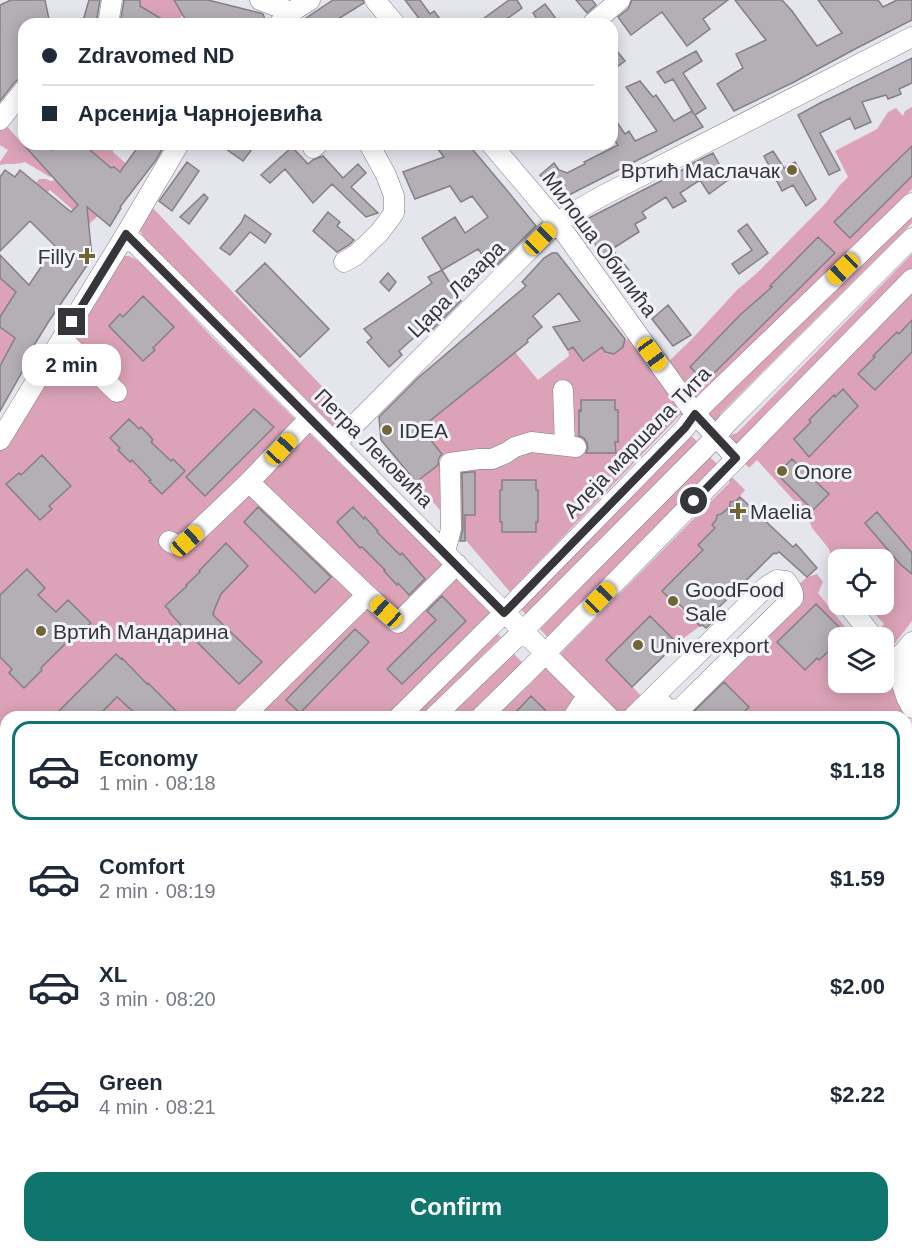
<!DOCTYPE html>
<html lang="en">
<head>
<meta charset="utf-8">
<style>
  :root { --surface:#fff; --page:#f2f2f3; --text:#1f2937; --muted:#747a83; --line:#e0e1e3; --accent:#0f766e }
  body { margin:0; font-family:Arial,sans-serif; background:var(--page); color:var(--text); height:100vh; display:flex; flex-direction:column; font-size:22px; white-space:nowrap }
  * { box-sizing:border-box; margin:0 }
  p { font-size:20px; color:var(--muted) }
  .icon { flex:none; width:33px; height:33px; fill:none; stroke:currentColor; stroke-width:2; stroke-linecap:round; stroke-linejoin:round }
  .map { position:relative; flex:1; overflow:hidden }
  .sheet { position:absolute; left:0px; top:711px; width:912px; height:542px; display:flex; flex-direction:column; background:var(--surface); border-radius:18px 18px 0 0; box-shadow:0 3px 15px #0003 }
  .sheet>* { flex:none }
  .banner { position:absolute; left:18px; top:18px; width:600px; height:132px; border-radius:18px; box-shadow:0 3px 15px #0003; display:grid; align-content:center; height:132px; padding:0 24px; background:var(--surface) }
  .fabs { position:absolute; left:828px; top:549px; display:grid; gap:12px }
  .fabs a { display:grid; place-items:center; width:66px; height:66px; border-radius:12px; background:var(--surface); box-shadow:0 3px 15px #0003; font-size:30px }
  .end { position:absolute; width:27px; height:27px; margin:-14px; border:8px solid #36363a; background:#fff; box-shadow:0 0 0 3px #fff }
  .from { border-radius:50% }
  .bubble { position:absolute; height:42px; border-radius:18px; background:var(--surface); box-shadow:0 3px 15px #0003; font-size:20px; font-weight:600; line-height:42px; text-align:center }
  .car { position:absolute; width:18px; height:36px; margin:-18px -9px; border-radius:8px; box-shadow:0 0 4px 2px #0007; background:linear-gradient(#f5c518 24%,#345 0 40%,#f5c518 0 76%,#345 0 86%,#f5c518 0) }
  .banner b { display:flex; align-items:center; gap:21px; height:57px; font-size:22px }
  .banner b+b { border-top:2px solid var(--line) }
  .banner i { width:15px; height:15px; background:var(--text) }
  ul { padding:10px 0 0; list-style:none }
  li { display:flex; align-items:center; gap:18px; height:99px; margin:0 12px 9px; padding:0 12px; border:3px solid transparent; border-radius:18px }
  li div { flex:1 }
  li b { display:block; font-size:22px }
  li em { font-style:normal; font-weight:600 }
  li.selected { border-color:var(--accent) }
  li>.icon { width:54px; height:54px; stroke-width:1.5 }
  .action { display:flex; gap:12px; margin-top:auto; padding:12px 24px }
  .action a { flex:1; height:69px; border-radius:18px; background:var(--accent); color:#fff; font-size:24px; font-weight:600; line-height:69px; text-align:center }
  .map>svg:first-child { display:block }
</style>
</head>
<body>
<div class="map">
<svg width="912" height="1252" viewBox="0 0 912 1252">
  <rect width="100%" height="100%" fill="#e5e5ee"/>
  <!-- green -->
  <path fill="#dca3b8" d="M133 0H174L178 7 185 12 175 24H170L149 12 131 24Z
    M912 107V189L691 405 664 366 691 340 737 290 757 273 825 204 840 185 848 177 835 151 877 129 888 112 896 108 903 116 905 111Z
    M4 123 37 160 50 149 45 144H56L41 160 54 174 50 177 25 162C17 165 9 163 0 165V162L8 150 0 145V128Z
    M83 144H109L114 153 139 175 132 182 114 167 111 168Z
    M39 179H46L51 181 60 179 83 204 98 216 89 224 50 190 23 214 14 212Z
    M151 206 351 417 342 426H329L149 244 138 228Z
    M912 206V223L720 414V422L713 421 699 411Z
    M912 254V275L736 455 731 449V435L737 433Z
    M120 256H129L141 262 212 337 495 616 488 625 482 620 385 717H6V858L0 852V446Z
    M0 278 38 312 8 305 0 317Z
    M912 292V621L892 647 878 631 884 624 867 605 884 604V560H838V572L836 570 829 549 812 528 807 515 757 460 749 468 740 458 751 446 757 452Z
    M0 327 22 343 0 366Z
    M635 332 685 404 684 415 682 416 680 415 510 592 416 482 445 459 421 428 515 352 538 380 569 356 568 350 573 347 583 360 602 347 606 354 609 353 614 354 623 347 624 342Z
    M688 433 699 443 527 616 517 604Z
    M710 457 720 467 552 642 540 629 707 458Z
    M727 472 745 490 736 501 730 502V507L722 514 717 515 716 520 712 525 715 528 677 606 689 614 700 626 677 643 650 616 606 660 659 714 665 717H619L557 657 730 482 725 476Z
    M817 574 823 582 818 593 853 637 838 638V682H884V665L898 675 907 710 900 717H684L797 586 807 577Z
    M492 629 501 637 420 717H404Z
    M513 653 525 665 534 656 596 717H496L534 680 525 665 472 717H449Z"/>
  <!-- building -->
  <path fill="#b4aeb5" stroke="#847f85" stroke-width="1.5" d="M11 0H45L50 24H24V78L19 79 15 82 0 101V5Z
    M89 0H100L96 24H82Z
    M124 0H140V6L170 24H120Z
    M174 0H208L260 13 263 14 267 24H188Z
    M333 0H363L364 3 330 24H297Z
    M405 0H420L430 14 434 11 444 24H417L421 21Z
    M509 0H517L522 8 500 24H476Z
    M576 0H592L596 5 587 13Z
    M632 0H728L703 19 710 29 687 46 662 12 631 35 618 17 628 9Z
    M735 0H782L792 11 817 46 842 33 818 0H878L883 7 897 0H912V20L855 49 794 82 734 111 717 84 743 68 736 54 766 40Z
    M545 4 560 24H540L533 13Z
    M612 45 625 61 612 71Z
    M696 51 702 61 683 73 706 108 695 115 703 127 559 200 540 175 554 163 559 170 567 173 585 164 584 162 618 145 612 137V115L625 134 629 131 635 141 657 131 626 87 640 81 653 97 656 95 674 121 692 111 694 114 673 79 665 83 657 72Z
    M912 58V83L899 89 901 94 888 99 886 95 862 102 871 122 855 129 850 118 820 133 840 170 829 175 798 115 822 102 831 98Z
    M23 144H45L51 150 56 144H83L111 168 114 167 120 172 140 144H165L156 160 120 207 121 208 110 226 87 207 92 258 49 321 23 363 26 365 0 411V366L15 338 0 327V317L16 292 0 278V255L29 285 55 246 30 221 0 251V177L5 170 15 177 20 170 71 212 78 205Z
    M219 144H256L243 161Z
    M434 144H468L505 188 536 226 493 269 478 249 442 270 422 238 455 217 465 233 488 217 472 196 461 202 450 186 415 199 403 172 444 157Z
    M912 146V176L850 238 834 222Z
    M292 147 308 164 313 160 323 156 343 178 358 164 366 173 351 187 378 213 366 217 332 184 313 203 285 169 270 183 261 175Z
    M773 151 784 168 795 162 816 199 806 206 793 185 782 191 764 156Z
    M713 153 728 180 709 194 700 180 680 193 686 201 673 208 666 197 642 212 646 218 635 224 639 232 612 249 629 270 619 276 579 223 690 166 689 165Z
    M187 162 199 171 172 211 159 201Z
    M204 194 208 198 189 224 180 217Z
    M328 212 340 222 337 226 354 240 349 245 337 252 313 231Z
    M245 215 271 234 265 243 250 232 230 255 220 248 241 223Z
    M747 224 768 253 739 274 732 264 752 250 738 231Z
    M818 237 835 253 705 382 690 367 740 315 772 287 770 286Z
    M552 253H557L625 339 623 347 614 354 605 352 602 347 583 361 573 347 568 350 553 327 580 321 559 293 533 316 542 327 527 340 528 342 421 428 442 454 439 458 438 465 416 482 381 440 379 417 419 377 526 286 522 282 544 258Z
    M265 263 329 329 300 357 236 291Z
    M442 270 461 301 431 331 427 326 399 351 402 355 389 367 367 342 372 338 364 329 432 283 428 277Z
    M388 273 396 282 389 291 380 282Z
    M143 296 174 327 153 348 155 350 143 361 109 326 120 314 123 317Z
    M668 305 691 335 673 346 652 319Z
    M912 320V352L875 390 858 374 875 357 873 356 897 332 899 334Z
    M843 389 858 406 809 457 794 439 811 422 809 420 834 395 835 397Z
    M581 400H615V410H618V442H615L616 453H586L588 448 587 443 584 438 579 436V410L581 411Z
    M254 409 274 427 205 496 186 477Z
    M129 419 139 429 141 427 149 435 153 440 151 442 171 461 173 459 185 471 162 494 149 481 151 480 132 460 130 462 118 450 120 448 110 438Z
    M42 455 71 486 49 506 52 509 40 520 6 484 19 473 21 475Z
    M792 459 829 494 813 510 777 474Z
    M470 472H475V515H465V541H460L463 529 462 473Z
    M502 480H536V490H538V522H536V532H502V522H500V490H502Z
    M740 497 793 547 796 544 817 568 807 577 779 552 776 554 774 553 717 609 721 614 706 628 702 625 700 626 679 604 677 606 662 591 703 550 698 545 715 528 712 525 716 520 717 515 721 514 730 507V502L736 501Z
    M258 507 331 577 315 593 244 522Z
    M353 507 364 519 365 517 378 531 377 532 400 555 402 553 425 579 409 595 398 583 397 585 384 571 385 570 362 547 360 548 337 522Z
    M877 512 912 553V574L900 564 865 523Z
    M226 543 248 566 221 594 213 613 214 614 213 615 262 662 239 684 194 639 169 612 170 611 165 606 187 586 186 585 200 572 199 571Z
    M27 569 45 588 38 595 56 612 68 600 91 623 71 641 70 639 41 668 42 670 24 688 9 673 12 669 0 657V595Z
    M442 596 466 621 402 684 387 669 436 620 427 611Z
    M816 604 844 632 828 648 830 650 819 660 817 658 805 670 777 642Z
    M650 616 677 643 632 687 606 660Z
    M355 629 369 642 300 713 286 700Z
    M116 654 121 659 122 658 147 684 148 683 182 717H139L117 697 97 717H53Z
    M724 682 749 707 739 717H688Z
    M531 696 552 717H511Z"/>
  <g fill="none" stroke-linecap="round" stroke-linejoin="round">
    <defs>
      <path id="minor" d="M260 0 291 12
        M375 0 395 24
        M108 24 112 0
        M279 24 291 12 310 0
        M592 24 620 0
        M0 120 24 90
        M491 144 557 222 695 414 736 458
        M313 148 318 144
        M126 234 609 717
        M344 262 356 255 379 233 394 213V196L386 175 369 144
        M62 339 117 392
        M563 390 565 446
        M0 440 126 234 179 144
        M335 444 557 222 600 197 912 37
        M169 541C176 546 180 545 187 541L249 482 309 419
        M445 552 451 529 450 463 479 459H492L506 453 515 447 531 442 576 447
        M367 595 398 623 457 564
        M847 604 874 638
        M912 642 902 654V684L907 699 912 708
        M884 649 902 670
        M243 717 367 595 249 482
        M399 717 504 613 685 428 695 414 706 402 912 203
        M434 717 522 632 713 440 727 423 912 238
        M481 717 532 667 912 279
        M573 717 587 696
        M633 717 767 586 777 580 786 581C790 587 794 591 793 598L682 707 677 709 669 710 654 696
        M0 761 6 757
        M0 859 6 865
        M906 986 912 980
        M906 1000 912 1005
        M0 1039 6 1033
        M0 1114 6 1108
        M0 1148 6 1142
        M0 1188 6 1182
        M589 1246 594 1252
        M893 1246 896 1252
        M29 1252 34 1246
        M272 1252 275 1246
        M480 1252 484 1246
        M639 1252 646 1246"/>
    </defs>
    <!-- minor casing -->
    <use href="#minor" stroke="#7d7d85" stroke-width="21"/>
    <!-- minor -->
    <use href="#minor" stroke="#fff" stroke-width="20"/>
  </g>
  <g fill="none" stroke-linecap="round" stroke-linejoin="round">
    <!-- route -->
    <path stroke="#36363a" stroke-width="8" d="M72 322 126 234 504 613 685 428 695 414 736 458 694 501"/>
  </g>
  <!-- markers -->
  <g fill="#706633" stroke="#f3f3fb" stroke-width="2">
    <circle cx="792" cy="170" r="6"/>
    <path d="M84 247h6v6h6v6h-6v6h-6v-6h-6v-6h6z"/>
    <circle cx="387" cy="430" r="6"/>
    <circle cx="782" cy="471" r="6"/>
    <path d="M735 502h6v6h6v6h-6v6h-6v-6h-6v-6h6z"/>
    <circle cx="673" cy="601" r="6"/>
    <circle cx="41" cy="631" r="6"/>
    <circle cx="638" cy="645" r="6"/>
  </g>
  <g text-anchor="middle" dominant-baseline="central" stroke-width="6" stroke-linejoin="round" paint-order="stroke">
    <!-- poi labels -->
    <g font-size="21" fill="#36363a" stroke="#f3f3fb" text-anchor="start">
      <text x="780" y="170" text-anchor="end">Вртић Маслачак</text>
      <text x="75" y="256" text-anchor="end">Filly</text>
      <text x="399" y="430">IDEA</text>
      <text x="794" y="471">Onore</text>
      <text x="750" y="511">Maelia</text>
      <text x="685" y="589">GoodFood<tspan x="685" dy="24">Sale</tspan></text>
      <text x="53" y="631">Вртић Мандарина</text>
      <text x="650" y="645">Univerexport</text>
    </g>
    <!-- street labels -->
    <g font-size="21" fill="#36363a" stroke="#f3f3fb">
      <text transform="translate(600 244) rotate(53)">Милоша Обилића</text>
      <text transform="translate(456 289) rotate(-45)">Цара Лазара</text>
      <text transform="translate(637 442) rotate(-46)">Алеја маршала Тита</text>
      <text transform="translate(374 448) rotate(45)">Петра Лековића</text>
    </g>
  </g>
</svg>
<div class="fabs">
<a><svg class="icon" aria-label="locate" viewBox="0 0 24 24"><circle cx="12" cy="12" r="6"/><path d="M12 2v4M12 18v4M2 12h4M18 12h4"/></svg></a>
<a><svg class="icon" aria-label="layers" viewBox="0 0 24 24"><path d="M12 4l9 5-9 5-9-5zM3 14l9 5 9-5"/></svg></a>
</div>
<i class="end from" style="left:694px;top:501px"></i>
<i class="end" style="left:72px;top:322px"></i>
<div class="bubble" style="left:22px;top:344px;width:99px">2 min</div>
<i class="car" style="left:540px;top:239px;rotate:45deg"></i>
<i class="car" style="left:843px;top:269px;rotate:226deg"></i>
<i class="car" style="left:652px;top:354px;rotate:144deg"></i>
<i class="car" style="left:281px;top:449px;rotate:43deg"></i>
<i class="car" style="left:187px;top:541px;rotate:47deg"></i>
<i class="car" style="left:600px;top:598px;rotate:44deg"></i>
<i class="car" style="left:386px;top:612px;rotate:312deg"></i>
<div class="banner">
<b><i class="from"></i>Zdravomed ND</b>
<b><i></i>Арсенија Чарнојевића</b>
</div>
<section class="sheet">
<ul>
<li class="selected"><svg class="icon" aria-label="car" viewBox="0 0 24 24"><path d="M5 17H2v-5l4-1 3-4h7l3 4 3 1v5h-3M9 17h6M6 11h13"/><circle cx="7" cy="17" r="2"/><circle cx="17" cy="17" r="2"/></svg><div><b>Economy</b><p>1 min · 08:18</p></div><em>$1.18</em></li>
<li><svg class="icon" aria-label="car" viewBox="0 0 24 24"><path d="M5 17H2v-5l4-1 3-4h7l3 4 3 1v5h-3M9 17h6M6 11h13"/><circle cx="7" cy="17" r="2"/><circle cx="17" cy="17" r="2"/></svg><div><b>Comfort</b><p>2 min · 08:19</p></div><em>$1.59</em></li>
<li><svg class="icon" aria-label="car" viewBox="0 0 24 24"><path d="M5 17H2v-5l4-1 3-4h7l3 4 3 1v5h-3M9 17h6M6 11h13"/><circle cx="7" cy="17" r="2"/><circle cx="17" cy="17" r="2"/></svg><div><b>XL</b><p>3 min · 08:20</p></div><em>$2.00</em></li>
<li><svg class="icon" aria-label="car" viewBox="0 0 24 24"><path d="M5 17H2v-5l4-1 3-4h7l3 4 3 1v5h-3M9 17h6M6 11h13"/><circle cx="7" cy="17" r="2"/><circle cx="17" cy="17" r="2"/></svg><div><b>Green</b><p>4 min · 08:21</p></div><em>$2.22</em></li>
</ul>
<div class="action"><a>Confirm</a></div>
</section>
</div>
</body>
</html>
